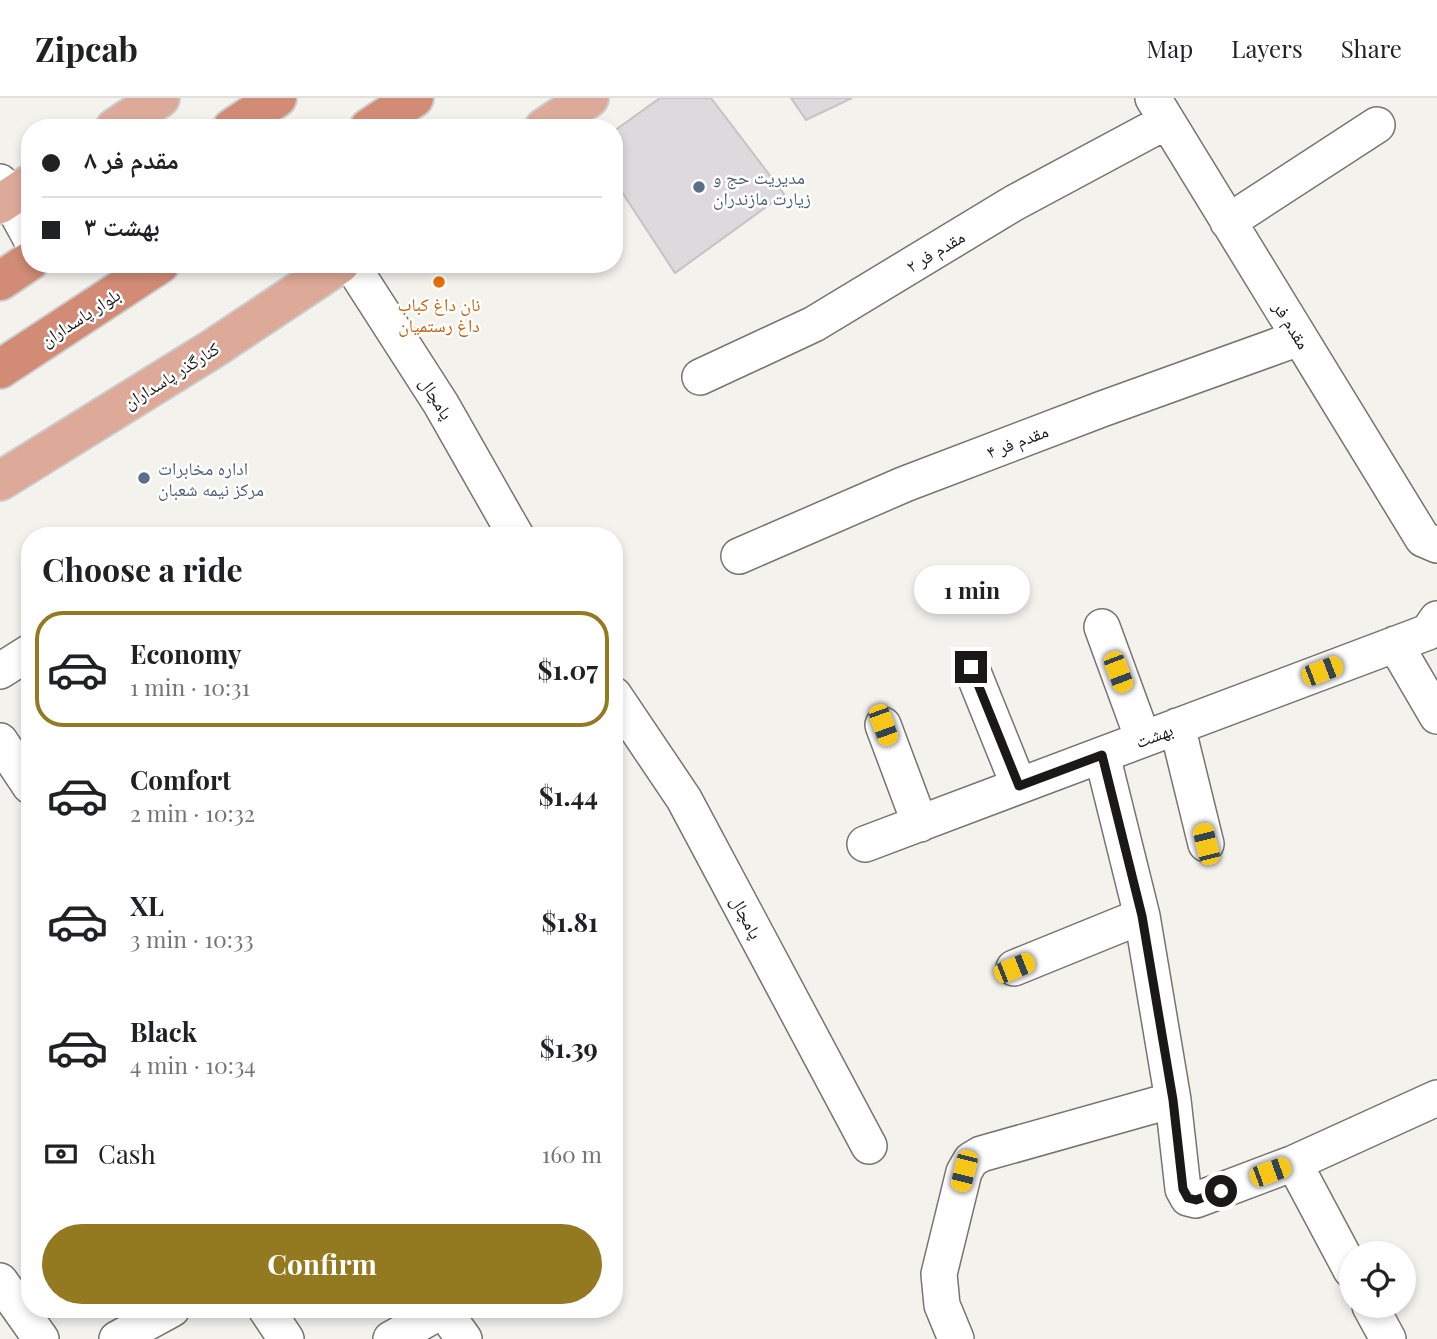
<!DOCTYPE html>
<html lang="en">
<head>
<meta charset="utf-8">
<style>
  :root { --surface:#fff; --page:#f6f6f6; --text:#202124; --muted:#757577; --line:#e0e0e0; --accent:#937a21 }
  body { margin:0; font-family:"Playfair Display","Noto Naskh Arabic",serif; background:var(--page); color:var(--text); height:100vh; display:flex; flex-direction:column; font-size:26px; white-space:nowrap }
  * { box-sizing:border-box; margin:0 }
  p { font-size:23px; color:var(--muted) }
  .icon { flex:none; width:38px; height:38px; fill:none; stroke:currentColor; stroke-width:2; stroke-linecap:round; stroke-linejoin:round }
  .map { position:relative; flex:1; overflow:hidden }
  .drawer { position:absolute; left:21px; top:429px; width:602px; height:791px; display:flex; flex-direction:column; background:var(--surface); border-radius:28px; box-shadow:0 4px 10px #0003 }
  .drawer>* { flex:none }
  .top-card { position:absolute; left:21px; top:21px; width:602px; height:154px; border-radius:28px; box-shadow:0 4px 10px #0003; display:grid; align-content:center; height:154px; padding:0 21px; background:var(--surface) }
  .tools { position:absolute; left:1339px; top:1143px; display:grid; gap:14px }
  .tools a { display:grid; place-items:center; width:77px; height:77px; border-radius:50%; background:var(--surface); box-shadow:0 4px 10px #0003; font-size:35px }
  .end { position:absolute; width:32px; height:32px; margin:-16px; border:9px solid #1a1918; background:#fff; box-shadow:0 0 0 4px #fff }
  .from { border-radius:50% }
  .bubble { position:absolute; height:49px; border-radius:24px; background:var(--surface); box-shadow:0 4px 10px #0003; font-size:23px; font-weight:700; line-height:49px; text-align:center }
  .car { position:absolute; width:21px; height:42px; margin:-21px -10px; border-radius:9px; box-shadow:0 0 5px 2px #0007; background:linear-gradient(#f5c518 24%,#345 0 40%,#f5c518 0 76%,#345 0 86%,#f5c518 0) }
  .top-card b { display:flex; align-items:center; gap:24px; height:66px; font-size:26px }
  .top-card b+b { border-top:2px solid var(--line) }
  .top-card i { width:18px; height:18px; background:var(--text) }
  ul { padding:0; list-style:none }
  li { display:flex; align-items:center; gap:21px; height:116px; margin:0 14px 10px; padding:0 7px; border:4px solid transparent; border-radius:28px }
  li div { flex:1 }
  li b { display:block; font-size:26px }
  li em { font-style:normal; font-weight:700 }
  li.selected { border-color:var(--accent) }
  li>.icon { width:63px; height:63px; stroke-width:1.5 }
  h2 { padding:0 21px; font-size:32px; line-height:84px }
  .pay { display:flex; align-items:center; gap:18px; height:77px; padding:0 21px; font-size:26px }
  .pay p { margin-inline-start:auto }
  .cta { display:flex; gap:14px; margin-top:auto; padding:14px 21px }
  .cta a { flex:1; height:80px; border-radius:42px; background:var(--accent); color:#fff; font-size:28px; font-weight:700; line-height:80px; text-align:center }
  header { display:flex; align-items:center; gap:42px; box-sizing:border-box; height:98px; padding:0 35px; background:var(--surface); border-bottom:2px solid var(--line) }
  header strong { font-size:33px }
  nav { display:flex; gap:38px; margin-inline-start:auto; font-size:24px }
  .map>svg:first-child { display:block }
</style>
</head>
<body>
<header>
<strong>Zipcab</strong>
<nav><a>Map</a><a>Layers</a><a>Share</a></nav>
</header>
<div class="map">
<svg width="1437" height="1241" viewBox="0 0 1437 1241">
  <rect width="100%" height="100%" fill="#f3f2ed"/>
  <!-- building -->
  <path fill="#ddd9dc" stroke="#c6c2c5" stroke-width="2" d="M660 0H711L784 96 675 175 614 82V33Z
    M791 0H852L806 22Z"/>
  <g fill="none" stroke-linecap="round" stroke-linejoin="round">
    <defs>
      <path id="minor" d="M1153 0 1423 441 1437 447
        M0 84 30 139
        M1228 124 1377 27
        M351 166 441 306 516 438
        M700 279 814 226 1014 105 1167 23
        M739 458 905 386 1102 311 1299 240
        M1102 529 1143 641
        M1395 546 1437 618
        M971 569 1019 688
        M0 573 30 554
        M614 597 684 701 869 1048
        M883 627 920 726
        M1177 628 1206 746
        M0 643 30 688
        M1102 657 1142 818 1173 1002 1183 1091 1188 1100 1196 1102 1294 1065 1437 1000
        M865 746 1428 534 1437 521
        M1014 870 1142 818
        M1294 1065 1351 1172
        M0 1183 41 1241
        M1370 1208 1388 1241
        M266 1211 286 1241
        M443 1212 464 1241
        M117 1241 172 1211
        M391 1241 445 1211
        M956 1241 942 1207 939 1176 964 1074 971 1062 981 1056 1173 1002"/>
      <path id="primary" d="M115 30 160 0
        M544 30 589 0
        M0 106 30 86
        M0 383 214 250 340 166"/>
      <path id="trunk" d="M232 30 277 0
        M369 30 414 0
        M0 183 30 163
        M0 271 160 166"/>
    </defs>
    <!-- minor casing -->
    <use href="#minor" stroke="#757470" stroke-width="38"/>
    <!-- primary casing -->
    <use href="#primary" stroke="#cdcccc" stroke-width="42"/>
    <!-- trunk casing -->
    <use href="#trunk" stroke="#cdcccc" stroke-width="42"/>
    <!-- minor -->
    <use href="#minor" stroke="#fff" stroke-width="35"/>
    <!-- primary -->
    <use href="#primary" stroke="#dda998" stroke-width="38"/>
    <!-- trunk -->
    <use href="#trunk" stroke="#d28c76" stroke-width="38"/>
  </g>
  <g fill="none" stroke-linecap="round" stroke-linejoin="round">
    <!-- route -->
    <path stroke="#1a1918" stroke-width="9" d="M971 569 1019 688 1102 657 1142 818 1173 1002 1183 1091 1188 1100 1196 1102 1221 1093"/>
  </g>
  <!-- markers -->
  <g fill="#5c6f8a" stroke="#fff" stroke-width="2.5">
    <circle cx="699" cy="89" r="7"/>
    <circle cx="144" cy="380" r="7"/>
  </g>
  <circle fill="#e8710a" stroke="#fff" stroke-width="2.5" cx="439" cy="184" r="7"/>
  <g text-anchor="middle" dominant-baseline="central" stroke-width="5" stroke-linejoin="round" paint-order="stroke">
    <!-- service labels -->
    <g font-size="18" fill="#4e5e75" stroke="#fff" text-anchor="start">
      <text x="713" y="79">مدیریت حج و<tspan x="713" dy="21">زیارت مازندران</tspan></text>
      <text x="158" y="370">اداره مخابرات<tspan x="158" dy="21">مرکز نیمه شعبان</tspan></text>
    </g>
    <!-- street labels -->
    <g font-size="18" fill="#1a1918" stroke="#fff">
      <text transform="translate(935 153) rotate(-31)">مقدم فر ۲</text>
      <text transform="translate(80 219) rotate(-33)">بلوار پاسداران</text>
      <text transform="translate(1292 227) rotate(58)">مقدم فر</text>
      <text transform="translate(171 277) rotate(-32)">کنارگذر پاسداران</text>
      <text transform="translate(437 300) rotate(58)">پامچال</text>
      <text transform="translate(1017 343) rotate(-21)">مقدم فر ۴</text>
      <text transform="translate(1154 637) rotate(-21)">بهشت</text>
      <text transform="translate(747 819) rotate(62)">پامچال</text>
    </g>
    <!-- food labels -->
    <g font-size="18" fill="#c56008" stroke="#fff">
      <text x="439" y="206">نان داغ کباب<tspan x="439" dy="21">داغ رستمیان</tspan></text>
    </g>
  </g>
</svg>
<div class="tools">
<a><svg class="icon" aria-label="locate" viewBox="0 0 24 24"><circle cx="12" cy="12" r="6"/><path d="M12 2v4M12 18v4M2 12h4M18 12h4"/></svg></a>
</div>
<i class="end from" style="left:1221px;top:1093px"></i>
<i class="end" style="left:971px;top:569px"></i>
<div class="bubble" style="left:914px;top:467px;width:116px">1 min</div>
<i class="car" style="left:1322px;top:573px;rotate:69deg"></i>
<i class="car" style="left:1118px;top:574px;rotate:159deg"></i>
<i class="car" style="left:883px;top:627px;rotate:160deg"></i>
<i class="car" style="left:1206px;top:746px;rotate:346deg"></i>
<i class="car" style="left:1014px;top:870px;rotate:68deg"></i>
<i class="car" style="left:964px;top:1073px;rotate:194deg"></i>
<i class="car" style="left:1270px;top:1074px;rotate:70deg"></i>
<div class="top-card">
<b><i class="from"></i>مقدم فر ۸</b>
<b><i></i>بهشت ۳</b>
</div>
<section class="drawer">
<h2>Choose a ride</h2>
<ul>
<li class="selected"><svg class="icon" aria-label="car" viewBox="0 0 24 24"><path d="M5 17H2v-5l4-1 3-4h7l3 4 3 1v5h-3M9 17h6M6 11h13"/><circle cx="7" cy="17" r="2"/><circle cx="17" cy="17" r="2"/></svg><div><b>Economy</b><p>1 min · 10:31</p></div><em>$1.07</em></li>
<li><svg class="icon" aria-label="car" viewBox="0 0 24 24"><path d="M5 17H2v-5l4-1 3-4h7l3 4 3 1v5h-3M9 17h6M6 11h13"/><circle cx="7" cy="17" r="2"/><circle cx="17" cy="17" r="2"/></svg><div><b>Comfort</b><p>2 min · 10:32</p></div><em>$1.44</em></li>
<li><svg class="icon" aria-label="car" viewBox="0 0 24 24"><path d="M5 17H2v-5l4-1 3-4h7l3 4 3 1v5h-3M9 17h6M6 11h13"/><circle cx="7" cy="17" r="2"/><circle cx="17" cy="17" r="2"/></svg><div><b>XL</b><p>3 min · 10:33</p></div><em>$1.81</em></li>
<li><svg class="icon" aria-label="car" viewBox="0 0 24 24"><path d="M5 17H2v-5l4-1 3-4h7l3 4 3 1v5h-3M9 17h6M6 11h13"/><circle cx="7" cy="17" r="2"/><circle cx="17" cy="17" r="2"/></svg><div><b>Black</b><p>4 min · 10:34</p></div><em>$1.39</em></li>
</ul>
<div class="pay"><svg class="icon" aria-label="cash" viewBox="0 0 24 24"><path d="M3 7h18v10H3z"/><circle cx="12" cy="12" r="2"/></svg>Cash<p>160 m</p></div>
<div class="cta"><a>Confirm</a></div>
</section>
</div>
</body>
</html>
